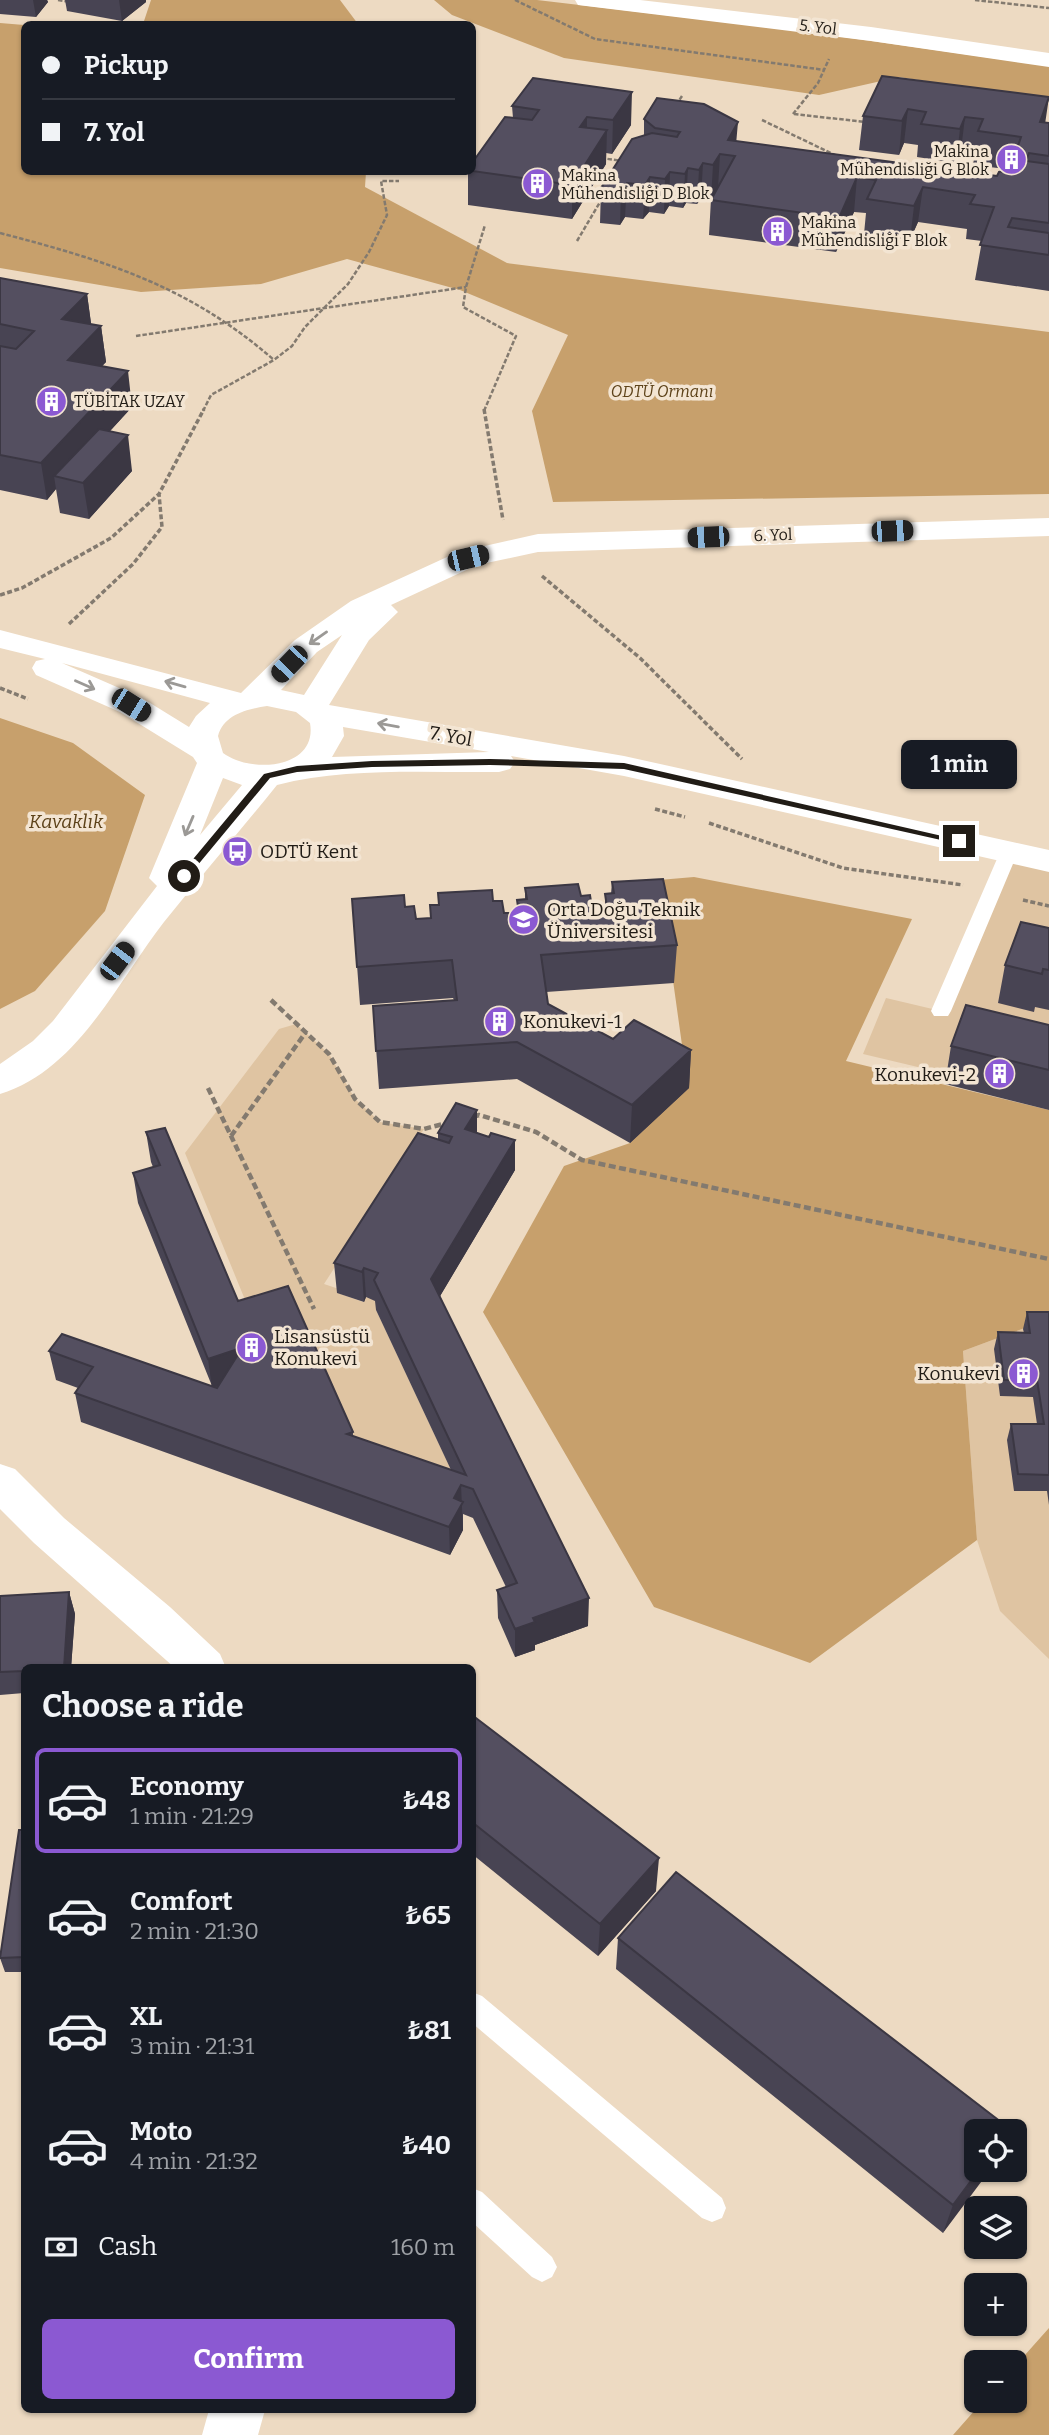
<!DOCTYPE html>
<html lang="en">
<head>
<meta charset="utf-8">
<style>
  :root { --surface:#171b24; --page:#20242c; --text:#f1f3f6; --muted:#9ea1a6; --line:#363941; --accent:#8b59d2 }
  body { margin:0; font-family:Bitter,serif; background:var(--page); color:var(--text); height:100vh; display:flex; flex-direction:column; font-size:26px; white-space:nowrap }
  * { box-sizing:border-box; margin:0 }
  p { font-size:23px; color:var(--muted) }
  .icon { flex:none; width:38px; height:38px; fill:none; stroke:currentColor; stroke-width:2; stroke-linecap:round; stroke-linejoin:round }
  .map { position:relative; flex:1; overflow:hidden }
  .panel { position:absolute; left:21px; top:1664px; width:455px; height:749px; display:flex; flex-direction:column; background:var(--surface); border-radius:10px; box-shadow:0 2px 5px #0004 }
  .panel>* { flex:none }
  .top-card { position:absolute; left:21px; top:21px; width:455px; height:154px; border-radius:10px; box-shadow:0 2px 5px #0004; display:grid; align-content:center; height:154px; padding:0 21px; background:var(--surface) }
  .fabs { position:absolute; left:964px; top:2119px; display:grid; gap:14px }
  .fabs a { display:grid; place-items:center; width:63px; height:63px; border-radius:10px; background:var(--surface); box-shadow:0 2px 5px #0004; font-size:35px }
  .end { position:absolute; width:32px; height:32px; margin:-16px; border:9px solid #211c16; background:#fff; box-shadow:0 0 0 4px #fff }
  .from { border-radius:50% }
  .bubble { position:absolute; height:49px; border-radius:10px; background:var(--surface); box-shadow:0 2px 5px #0004; font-size:23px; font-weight:700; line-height:49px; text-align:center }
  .car { position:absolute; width:21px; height:42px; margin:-21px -10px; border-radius:9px; box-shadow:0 0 5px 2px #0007; background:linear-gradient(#222 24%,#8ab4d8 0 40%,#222 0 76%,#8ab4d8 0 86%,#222 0) }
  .top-card b { display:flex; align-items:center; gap:24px; height:66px; font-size:26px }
  .top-card b+b { border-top:2px solid var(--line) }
  .top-card i { width:18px; height:18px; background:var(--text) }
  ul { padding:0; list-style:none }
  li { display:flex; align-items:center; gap:21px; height:105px; margin:0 14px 10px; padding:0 7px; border:4px solid transparent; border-radius:10px }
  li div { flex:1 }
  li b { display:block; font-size:26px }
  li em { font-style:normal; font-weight:700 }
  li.active { border-color:var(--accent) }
  li>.icon { width:63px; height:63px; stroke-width:1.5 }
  h2 { padding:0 21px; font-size:32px; line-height:84px }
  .pay { display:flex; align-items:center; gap:18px; height:77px; padding:0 21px; font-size:26px }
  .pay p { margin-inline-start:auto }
  .primary-button { display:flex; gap:14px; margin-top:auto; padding:14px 21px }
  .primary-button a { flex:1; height:80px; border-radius:10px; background:var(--accent); color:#fff; font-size:28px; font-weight:700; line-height:80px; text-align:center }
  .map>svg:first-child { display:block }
</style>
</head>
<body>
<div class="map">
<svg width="1049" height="2435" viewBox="0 0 1049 2435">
  <rect width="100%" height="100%" fill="#f3e5d3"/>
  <!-- built -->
  <path fill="#eddac2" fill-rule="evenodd" d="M0 0H1049V2435H0ZM24 24H472V172H24ZM24 1668H472V2410H24ZM976 2132H1015V2170H976ZM976 2208H1015V2247H976ZM976 2286H1015V2324H976ZM976 2362H1015V2401H976Z"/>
  <!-- green -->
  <path fill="#dfc4a2" d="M1009 852 1049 861V1098L863 1054 886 998 941 1011Z
    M296 1024 329 1054 355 1099 380 1122 424 1129 324 1284 339 1289 338 1293 363 1302 366 1297 380 1302 376 1310 467 1504 350 1463 250 1312 185 1153 279 1029Z
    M1049 1319V1659L1000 1611 977 1540 963 1351Z"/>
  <!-- forest -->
  <path fill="#c7a06c" d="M151 0H340L358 24H143Z
    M434 0H537L800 31 1049 66V100L899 77 819 95 564 58 452 15Z
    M0 23 24 25V172H366L365 187 507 263 1049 332V494L553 502 532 411 568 335 460 290 347 259 261 284 141 292 0 268Z
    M0 718 73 743 145 795 105 911 35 991 0 1009Z
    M694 877 912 919 846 1061 1049 1110V1319L963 1351 977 1540 810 1663 654 1607 483 1312 564 1166 630 1143 688 1088 659 880Z
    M1049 2328V2435H953L983 2401H1015V2366Z"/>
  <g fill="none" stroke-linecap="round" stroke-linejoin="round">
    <!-- path-far2 -->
    <path stroke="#837a6f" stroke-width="2.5" stroke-dasharray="4.5 2" stroke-linecap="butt" d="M58 0 71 2
      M515 0 595 39 825 70
      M975 0 1049 8
      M676 105 682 96
      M793 114 818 83 829 59
      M794 114 865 122
      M762 120 837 156
      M601 158 623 161
      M0 233C107 261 189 286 274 360
      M577 241 603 197
      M136 336 466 287
      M203 411 211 395 274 360 292 346 305 327 348 284 369 252 387 215 381 181H399
      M484 411 516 336 463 307 466 287 485 225"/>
    <!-- path-far1 -->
    <path stroke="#837a6f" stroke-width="3.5" stroke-dasharray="5 2.5" stroke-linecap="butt" d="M484 409 503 520
      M542 576 640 658 742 759
      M0 595 22 588 111 538 159 494
      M69 624 133 564 162 527 159 494 204 409
      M0 688 28 699
      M655 809 685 817
      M709 823 843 868 963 885
      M1023 900 1049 906"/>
    <!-- path -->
    <path stroke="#837a6f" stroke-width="4.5" stroke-dasharray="7 3.5" stroke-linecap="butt" d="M271 1000 329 1054 355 1099 380 1122 424 1129 447 1123
      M208 1088 314 1309
      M473 1117 479 1115 536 1132 582 1160 1049 1259
      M231 1136 306 1032"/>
    <!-- lane -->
    <path fill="#fff" fill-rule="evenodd" d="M1009 846 1018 852 951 1011 948 1016H934L931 1011 1000 852Z
      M472 1992 482 1996 722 2198 726 2208 722 2218 712 2222 702 2218 472 2023Z
      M472 2188 482 2192 552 2257 557 2267 552 2277 542 2282 532 2277 472 2222Z"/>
    <!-- street -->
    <path fill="#fff" fill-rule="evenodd" d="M575 0H640L871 27 1049 53V67L871 41 586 6 578 5Z
      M1049 518V536L538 552 477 565 391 605 398 612 369 640 329 705 624 756 1049 850V872L624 776 511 756 515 762 510 769 499 772C426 773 347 767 277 785 240 831 201 876 164 922 118 981 77 1071 0 1094V1064L33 1041 53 1021 157 886 149 878 197 763 193 757 120 712 36 675 32 668 36 661 45 659 0 648V630L241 693 295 640 351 601 458 552 538 534ZM342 635 304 695 281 690 317 652ZM62 663 210 703 196 716 189 727 142 698ZM267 706 296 712 310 723C318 769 251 774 223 753L218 736C224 714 248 709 267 706ZM343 727 489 752 332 757 344 736ZM223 778 242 785 200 835Z
      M0 1464 15 1469 64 1518 170 1607 220 1654 226 1668H175L34 1543 0 1509Z
      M209 2410H265L258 2435H202Z"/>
  </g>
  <!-- wall -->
  <path fill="#484453" d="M0 0H47L48 2 36 17 0 14Z
    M65 0H146V2L122 21 67 11Z
    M882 76 1049 123V291L975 280 982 241 966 239 967 229 918 222 910 240 864 234 866 213 854 212 836 252 709 235 711 199 701 198 697 204 686 203 683 208 669 206 664 214 649 212 643 219 625 217 620 225 600 223 601 188 644 136V119L736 141 997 176 1006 171V169L973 165 975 152 961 150 956 163 917 157 918 145 904 143 899 155 859 150 863 116Z
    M533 78 631 125 612 154 606 153V164L572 219 468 205V172H472L513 118 512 106Z
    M0 278 87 294 91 324 101 326 106 362 102 366 132 407 110 431 132 471 89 519 60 513 56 489 47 500 0 490Z
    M612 882 677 945 674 983 546 992 548 1004 613 1039 691 1050 689 1088 630 1143 517 1079 379 1089 373 1006 454 1000 453 998 360 1005 352 899 405 907 416 919 430 918V905H438V893L504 913H517V900L525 899V888L581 896 592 908 605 907V894H611Z
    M1049 928V1010L1035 1007 1034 1012 998 1003 1005 965Z
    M1049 1025V1110L945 1084 951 1046Z
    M477 1110V1133L515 1170 440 1296 588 1626 535 1645V1650L515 1657 498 1618 497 1590 506 1587 473 1518 463 1514V1530L450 1555 81 1422 75 1393 78 1388 56 1380 49 1351 212 1386 138 1203 133 1173 153 1167 151 1162 146 1132 238 1301 353 1432V1436L451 1470 376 1310 375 1301 366 1297 364 1302 337 1293 334 1263 438 1139V1133Z
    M1027 1312H1049V1505L1047 1491H1014L1007 1440 1011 1424H1037L1033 1397 1000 1396 994 1349 998 1332 1024 1333 1023 1329Z
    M69 1592 75 1614 71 1668H24V1693L0 1695V1596Z
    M472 1715 656 1891 598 1956 472 1854Z
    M24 1830V1972H5L0 1958Z
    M618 1938 1010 2129 1009 2132H976V2170L943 2233 616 1969Z"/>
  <!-- shaded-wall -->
  <path fill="#3b3743" d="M33 0H47L48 2 36 17Z
    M119 0H146V2L122 21Z
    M632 92 631 125 612 154 613 120Z
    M1049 97 1044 131 1035 155 1040 122Z
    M908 109 904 143 899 155 902 121Z
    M587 117V150L580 127Z
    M965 117 961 150 956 163 960 129Z
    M738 122 735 156 728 140Z
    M607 130 606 164 572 219V185Z
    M720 154 718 188 711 199 713 165Z
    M703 163 701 198 697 204 699 170Z
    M688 168 686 203 683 208 685 174Z
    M670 172 669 206 664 214 665 179Z
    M650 177 649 212 643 219 645 185Z
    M857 177 854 212 836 252 839 218Z
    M627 183 625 217 620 225 621 191Z
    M923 187 918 222 910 240 914 206Z
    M87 294 92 330 62 319Z
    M101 326 106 362 74 395 68 360Z
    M128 371 132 407 66 479 54 476 56 489 47 500 41 463Z
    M128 435 132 471 89 519 83 483Z
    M691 1050 689 1088 630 1143 632 1105Z
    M477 1110V1140L465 1129Z
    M515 1140V1170L433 1308 431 1279Z
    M364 1268 366 1297 364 1302 362 1272Z
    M244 1347 248 1376 212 1388 208 1359Z
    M461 1485 463 1530 450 1555 449 1527 454 1498Z
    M69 1592 75 1614 71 1668H64Z
    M589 1598 588 1626 535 1645V1650L515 1657V1629L533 1618Z
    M659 1858 656 1891 598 1956 600 1924Z
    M979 2170H990L943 2233 953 2205Z"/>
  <!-- building -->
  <path fill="#544f60" stroke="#3b3743" stroke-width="2" d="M882 76 1049 97 1040 122 1049 123V156L1029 153 1026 161 1049 164V223L1012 218 1008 227 1049 233V255L980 245 994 207 970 204 975 195 923 187 914 206 867 199 876 180 857 177 839 218 711 200 735 156 720 154 713 165 703 163 699 170 688 168 685 174 670 172 665 179 650 177 645 185 627 183 621 191 601 188 632 139 652 133 677 137 678 135 680 132 655 128 644 119 657 98 704 104 738 122 728 140 997 176 999 172 1009 170 1015 155 1009 152 1010 148 1018 146 1021 137 978 131 983 119 965 117 960 129 921 124 926 112 908 109 902 121 863 116Z
    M533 78 632 92 613 120 587 117 580 127 607 130 572 185 472 171V163L505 117 532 120 539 110 512 106Z
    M0 278 87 294 62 319 101 326 68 360 128 371 41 463 0 455V346L16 349 34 331 0 324Z
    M99 429 128 435 83 483 54 476Z
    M663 879 677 945 541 955 548 1004 613 1039 634 1020 691 1050 632 1105 517 1042 376 1051 373 1006 457 1000 452 960 357 967 352 899 404 895 405 907 414 906 416 919 431 918 430 905H439L438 893 492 890 493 901H502L504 913H519L517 900 527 899 525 888 578 884 581 896 590 895 592 908 607 907 605 894 614 893 612 882Z
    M1021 922 1049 928V970L1043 969 1042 974 1005 965Z
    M966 1005 1049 1025V1070L951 1046Z
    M456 1103 477 1110 465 1129 489 1137 491 1133 515 1140 431 1279 589 1598 533 1618 535 1622 515 1629 497 1590 517 1583 473 1489 461 1485 454 1498 463 1502 449 1527 75 1393 93 1367 49 1351 62 1334 217 1388 239 1353 246 1352 244 1347 208 1359 133 1173 160 1165 146 1132 165 1128 238 1301 288 1286 353 1432 347 1434 466 1475 374 1280 378 1273 364 1268 362 1272 334 1263 418 1133 449 1143 452 1137 438 1133Z
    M1027 1312H1049V1475L1018 1474 1011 1424H1044L1037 1380H1004L998 1332 1030 1333Z
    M69 1592 64 1668H24V1671L0 1672V1596Z
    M472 1715 659 1858 600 1924 472 1822Z
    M19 1830H24V1957L0 1958Z
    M676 1872 1010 2129 1008 2132H976V2170H979L953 2205 618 1938Z"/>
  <!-- one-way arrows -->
  <defs><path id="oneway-shaft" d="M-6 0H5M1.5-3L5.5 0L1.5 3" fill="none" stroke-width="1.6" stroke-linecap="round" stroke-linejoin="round" transform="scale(1.75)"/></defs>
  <g stroke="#9b9996">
    <use href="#oneway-shaft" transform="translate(318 638) rotate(145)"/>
    <use href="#oneway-shaft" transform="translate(175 684) rotate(-164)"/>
    <use href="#oneway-shaft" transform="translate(85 685) rotate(24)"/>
    <use href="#oneway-shaft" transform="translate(388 725) rotate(-170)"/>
    <use href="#oneway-shaft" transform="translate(189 826) rotate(113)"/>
  </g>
  <!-- route -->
  <path fill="#211c16" d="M490 759 624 763 964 841 959 844 624 769 490 765 372 767 297 772 270 778 187 878 179 876 264 774 297 766 372 761Z"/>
  <!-- icons -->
  <defs>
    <symbol id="building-disc" viewBox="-11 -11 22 22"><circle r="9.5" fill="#8b59d2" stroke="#f3e5d3"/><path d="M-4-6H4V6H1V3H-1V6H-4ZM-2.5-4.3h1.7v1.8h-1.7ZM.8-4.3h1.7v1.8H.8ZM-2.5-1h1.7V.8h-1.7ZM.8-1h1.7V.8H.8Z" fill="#fff"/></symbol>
    <symbol id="bus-disc" viewBox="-11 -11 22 22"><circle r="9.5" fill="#8b59d2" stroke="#f3e5d3"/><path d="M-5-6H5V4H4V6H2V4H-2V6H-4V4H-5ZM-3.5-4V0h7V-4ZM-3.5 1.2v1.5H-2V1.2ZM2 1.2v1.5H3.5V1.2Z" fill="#fff"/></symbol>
    <symbol id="university-disc" viewBox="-11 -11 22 22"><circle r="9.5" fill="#8b59d2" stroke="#f3e5d3"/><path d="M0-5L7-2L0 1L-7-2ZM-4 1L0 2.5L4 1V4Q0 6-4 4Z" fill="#fff"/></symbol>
  </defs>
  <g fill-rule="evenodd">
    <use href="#building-disc" x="994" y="142" width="35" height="35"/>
    <use href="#building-disc" x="520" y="166" width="35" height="35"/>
    <use href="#building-disc" x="760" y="214" width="35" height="35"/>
    <use href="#building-disc" x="34" y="384" width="35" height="35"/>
    <use href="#bus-disc" x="220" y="834" width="35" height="35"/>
    <use href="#university-disc" x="506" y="902" width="35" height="35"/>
    <use href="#building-disc" x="482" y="1004" width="35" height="35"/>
    <use href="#building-disc" x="982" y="1056" width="35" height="35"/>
    <use href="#building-disc" x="234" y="1330" width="35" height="35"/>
    <use href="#building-disc" x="1006" y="1356" width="35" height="35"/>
  </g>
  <g text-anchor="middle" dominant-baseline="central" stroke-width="7" stroke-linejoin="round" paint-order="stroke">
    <!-- far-street labels -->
    <g font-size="16" fill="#211c16" stroke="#f3e5d3">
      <text transform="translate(818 27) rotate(7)">5. Yol</text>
      <text transform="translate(773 535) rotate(-2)">6. Yol</text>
    </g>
    <!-- far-poi labels -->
    <g font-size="16" fill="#211c16" stroke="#f3e5d3" text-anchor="start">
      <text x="989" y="151" text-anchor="end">Makina<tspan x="989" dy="18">Mühendisliği G Blok</tspan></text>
      <text x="561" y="175">Makina<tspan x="561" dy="18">Mühendisliği D Blok</tspan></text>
      <text x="801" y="222">Makina<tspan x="801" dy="18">Mühendisliği F Blok</tspan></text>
      <text x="74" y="401">TÜBİTAK UZAY</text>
    </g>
    <!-- far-park labels -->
    <g font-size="16" font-style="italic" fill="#5d4219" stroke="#f3e5d3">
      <text x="662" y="391">ODTÜ Ormanı</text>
    </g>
    <!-- street labels -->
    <g font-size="19" fill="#211c16" stroke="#f3e5d3">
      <text transform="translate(451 736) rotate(10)">7. Yol</text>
    </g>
    <!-- park labels -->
    <g font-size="19" font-style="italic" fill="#5d4219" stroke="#f3e5d3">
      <text x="66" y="821">Kavaklık</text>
    </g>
    <!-- poi labels -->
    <g font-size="19" fill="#211c16" stroke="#f3e5d3" text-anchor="start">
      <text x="260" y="851">ODTÜ Kent</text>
      <text x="547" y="909">Orta Doğu Teknik<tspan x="547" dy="22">Üniversitesi</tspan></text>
      <text x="523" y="1021">Konukevi-1</text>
      <text x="976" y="1074" text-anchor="end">Konukevi-2</text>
      <text x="274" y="1336">Lisansüstü<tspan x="274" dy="22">Konukevi</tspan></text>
      <text x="1000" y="1373" text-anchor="end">Konukevi</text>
    </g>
  </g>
</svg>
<div class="fabs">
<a><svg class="icon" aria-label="locate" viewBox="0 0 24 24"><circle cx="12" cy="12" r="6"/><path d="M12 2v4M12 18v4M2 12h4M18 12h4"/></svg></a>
<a><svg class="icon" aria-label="layers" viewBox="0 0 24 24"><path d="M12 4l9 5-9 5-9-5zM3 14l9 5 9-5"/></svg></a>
<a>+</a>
<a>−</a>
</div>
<i class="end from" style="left:184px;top:876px"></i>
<i class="end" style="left:959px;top:841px"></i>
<div class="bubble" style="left:901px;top:740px;width:116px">1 min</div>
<i class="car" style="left:892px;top:531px;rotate:88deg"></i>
<i class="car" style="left:708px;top:537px;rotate:268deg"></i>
<i class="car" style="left:468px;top:558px;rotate:77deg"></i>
<i class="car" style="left:289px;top:664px;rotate:224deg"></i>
<i class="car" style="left:131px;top:705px;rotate:122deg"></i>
<i class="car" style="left:117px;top:961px;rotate:37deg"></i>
<div class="top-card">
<b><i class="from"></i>Pickup</b>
<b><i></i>7. Yol</b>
</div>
<section class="panel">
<h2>Choose a ride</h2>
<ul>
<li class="active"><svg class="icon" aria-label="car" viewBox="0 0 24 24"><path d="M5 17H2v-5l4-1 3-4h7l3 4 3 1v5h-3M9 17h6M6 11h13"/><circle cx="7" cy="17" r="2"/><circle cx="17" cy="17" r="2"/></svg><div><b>Economy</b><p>1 min · 21:29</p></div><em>₺48</em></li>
<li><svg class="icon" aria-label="car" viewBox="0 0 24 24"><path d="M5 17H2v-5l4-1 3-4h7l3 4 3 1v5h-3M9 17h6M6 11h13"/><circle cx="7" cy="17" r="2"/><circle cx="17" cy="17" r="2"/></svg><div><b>Comfort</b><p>2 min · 21:30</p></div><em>₺65</em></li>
<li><svg class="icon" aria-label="car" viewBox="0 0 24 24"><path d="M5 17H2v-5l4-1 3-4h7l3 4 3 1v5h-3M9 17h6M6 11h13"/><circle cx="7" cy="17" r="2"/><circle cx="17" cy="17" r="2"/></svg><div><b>XL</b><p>3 min · 21:31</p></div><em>₺81</em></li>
<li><svg class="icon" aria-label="car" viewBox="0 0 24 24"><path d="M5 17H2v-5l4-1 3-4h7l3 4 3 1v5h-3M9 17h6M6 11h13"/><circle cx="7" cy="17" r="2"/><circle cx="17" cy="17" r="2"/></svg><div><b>Moto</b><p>4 min · 21:32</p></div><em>₺40</em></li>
</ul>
<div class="pay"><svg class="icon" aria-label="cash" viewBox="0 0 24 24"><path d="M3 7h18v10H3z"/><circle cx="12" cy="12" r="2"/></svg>Cash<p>160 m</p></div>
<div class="primary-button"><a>Confirm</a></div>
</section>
</div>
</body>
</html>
